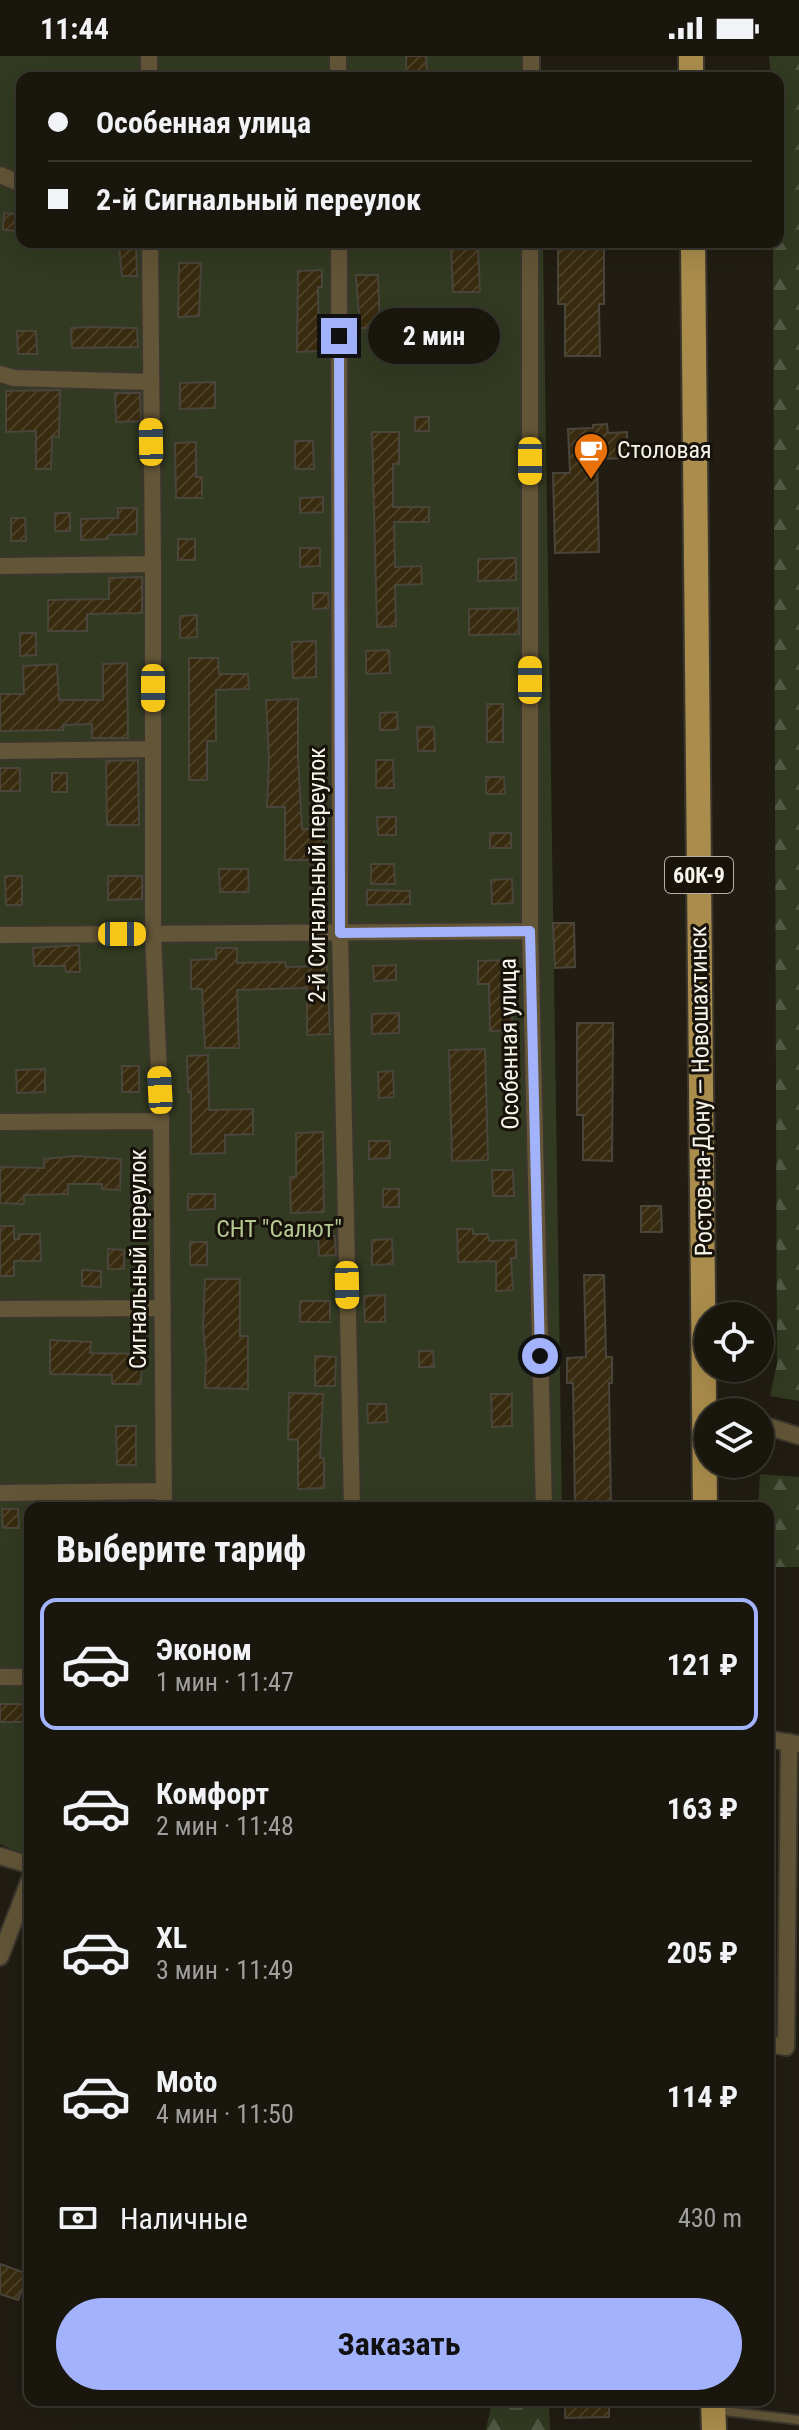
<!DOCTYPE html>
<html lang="ru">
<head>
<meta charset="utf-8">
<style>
  :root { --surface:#19160e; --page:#221f17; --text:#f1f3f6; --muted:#9f9f9e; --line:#37352e; --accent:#a3b2fd }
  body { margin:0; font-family:"Roboto Condensed",sans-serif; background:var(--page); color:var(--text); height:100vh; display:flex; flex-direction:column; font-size:30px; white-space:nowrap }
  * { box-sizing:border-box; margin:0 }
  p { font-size:26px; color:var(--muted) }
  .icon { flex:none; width:44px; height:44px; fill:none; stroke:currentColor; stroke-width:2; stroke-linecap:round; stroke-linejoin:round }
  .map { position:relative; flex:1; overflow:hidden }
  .panel { position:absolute; left:24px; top:1446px; width:750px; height:904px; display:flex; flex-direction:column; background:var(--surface); border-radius:16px; box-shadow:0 8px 32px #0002,0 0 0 2px var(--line) }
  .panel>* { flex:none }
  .hud { position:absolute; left:16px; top:16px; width:768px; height:176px; border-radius:16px; box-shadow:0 8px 32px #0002,0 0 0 2px var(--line); display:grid; align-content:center; height:176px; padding:0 32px; background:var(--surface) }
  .controls { position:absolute; left:694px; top:1246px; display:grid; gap:16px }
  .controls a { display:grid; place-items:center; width:80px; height:80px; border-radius:50%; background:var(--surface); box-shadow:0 8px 32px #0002,0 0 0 2px var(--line); font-size:40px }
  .end { position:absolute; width:36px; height:36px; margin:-18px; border:10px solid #a3b2fd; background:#111; box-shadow:0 0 0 4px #111 }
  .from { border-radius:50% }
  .bubble { position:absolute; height:56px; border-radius:28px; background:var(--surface); box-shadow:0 8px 32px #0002,0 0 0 2px var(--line); font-size:26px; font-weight:700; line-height:56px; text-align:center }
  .car { position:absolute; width:24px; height:48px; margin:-24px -12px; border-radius:10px; box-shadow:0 0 6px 2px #0007; background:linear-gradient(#f5c518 24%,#345 0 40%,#f5c518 0 76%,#345 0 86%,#f5c518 0) }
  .hud b { display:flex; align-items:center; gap:28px; height:76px; font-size:30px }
  .hud b+b { border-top:2px solid var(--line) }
  .hud i { width:20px; height:20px; background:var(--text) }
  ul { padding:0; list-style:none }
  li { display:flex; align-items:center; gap:24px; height:132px; margin:0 16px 12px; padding:0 16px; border:4px solid transparent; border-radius:16px }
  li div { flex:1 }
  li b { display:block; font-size:30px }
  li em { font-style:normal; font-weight:700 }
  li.on { border-color:var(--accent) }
  li>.icon { width:72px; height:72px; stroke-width:1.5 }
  h2 { padding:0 32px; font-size:36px; line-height:96px }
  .pay { display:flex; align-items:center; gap:20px; height:88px; padding:0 32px; font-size:30px }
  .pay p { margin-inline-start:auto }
  .cta { display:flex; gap:16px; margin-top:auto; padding:16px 32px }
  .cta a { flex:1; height:92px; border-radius:48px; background:var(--accent); color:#111; font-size:32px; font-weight:700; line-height:92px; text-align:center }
  .status { display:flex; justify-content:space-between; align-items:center; height:56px; padding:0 40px; background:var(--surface); direction:ltr }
  .status svg { height:22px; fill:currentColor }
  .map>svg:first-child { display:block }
</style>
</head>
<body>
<div class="status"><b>11:44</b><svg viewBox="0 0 49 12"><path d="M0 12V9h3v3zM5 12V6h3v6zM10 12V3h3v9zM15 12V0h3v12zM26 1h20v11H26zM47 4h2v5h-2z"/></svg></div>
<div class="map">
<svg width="799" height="2374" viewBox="0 0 799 2374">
  <defs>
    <pattern id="forest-firs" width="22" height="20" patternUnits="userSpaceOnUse" patternTransform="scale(2)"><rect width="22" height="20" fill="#323a21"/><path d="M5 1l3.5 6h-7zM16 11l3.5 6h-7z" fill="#505742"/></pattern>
    <pattern id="building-hatch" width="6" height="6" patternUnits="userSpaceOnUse" patternTransform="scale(2)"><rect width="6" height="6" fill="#382b0f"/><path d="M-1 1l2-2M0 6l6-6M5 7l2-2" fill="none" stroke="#4c4026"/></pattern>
  </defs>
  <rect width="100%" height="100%" fill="#211d13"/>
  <!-- forest -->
  <path fill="url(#forest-firs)" d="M769 0H799V1345L770 1340 777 1308 773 186H778V22H771Z
    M760 1418 799 1421V1511H768V1452H758Z
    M492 2344H549L550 2374H486Z"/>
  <!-- garden -->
  <path fill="#323a21" d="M0 0H540V22H22V186H543L562 1452H30V1801L0 1788Z"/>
  <!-- building -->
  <path fill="url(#building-hatch)" stroke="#4a453b" stroke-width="2" d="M406 0H426L427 17H406Z
    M4 157 22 159V175L3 174Z
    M558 186H604V248H599L600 300H565V248H558Z
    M119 189H136L137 220H122Z
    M478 189 480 236H453L451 190Z
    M179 207H201L199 260 178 261Z
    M322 214V231H318L319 295 297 296 298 215Z
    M356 219H378L380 272H360Z
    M91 271 137 272 138 291 72 292 71 272Z
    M476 274H490L491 292H477Z
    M17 275H36L37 298H18Z
    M215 326V352L180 353V327Z
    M60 334 59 381 52 380 51 413H36V375L6 376V335Z
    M115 337H140L141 365 116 366Z
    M415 361H429V375H415Z
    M607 368 608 377 627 376 628 402 597 403 599 496 555 497 553 417H570L568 373 593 372V369Z
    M372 376H399V408H393V451H429V466H394L395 511 421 510 422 528 395 529 396 570 377 571Z
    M295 385H313L314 413H295Z
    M196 386V421H202V442H176L175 387Z
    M323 441V456L300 457V442Z
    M118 452H137V478L108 479V483L81 484V463L118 462Z
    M55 457H70V475H55Z
    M11 462H25L26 485H11Z
    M178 483H195V504H178Z
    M300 492H320V510L300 511Z
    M516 502V524L478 525V503Z
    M142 521V557L87 558V575H48V544L109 543V522Z
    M313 537H328L329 552 313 553Z
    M518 552 519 578 469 579V553Z
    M197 559V581L180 582V560Z
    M20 577H36V599L20 600Z
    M316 585V621L293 622 292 586Z
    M389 594 390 617 366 618V595Z
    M189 602H218L219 618H248L249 633 216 634V685H207V724H189Z
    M127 607 128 682H92V668L63 669V674L0 675V638H24L23 610 57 608 59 644H103V608Z
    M298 643V702L302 773H324V804H285V751H267L269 703 266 644Z
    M487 648H503V686H487Z
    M397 656 398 674H380V657Z
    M417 671H434L435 695H418Z
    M138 704 139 769H107L106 705Z
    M376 704H393L394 732H376Z
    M0 712H20V735H0Z
    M52 717H67V736H52Z
    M486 721H504L505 738H486Z
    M377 761H396V779H378Z
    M490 777H511V792H490Z
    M371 808H394L395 828H371Z
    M219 813H248L249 836H220Z
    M5 820H22V849H6Z
    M108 820H142V843L108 844Z
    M512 823 513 847 492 848 491 824Z
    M367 834 410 835V848L367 849Z
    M553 867H574L575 911 555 912Z
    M79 889 80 916H66L65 910H34L33 892Z
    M216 892H237V907L285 906 286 911 327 910 330 978 307 979V932L237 934 239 992H205L202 933H191V904L216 903Z
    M506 904 507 949H512V974L490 975 489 928H478V905Z
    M396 909V924L374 925 373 910Z
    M399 957V977L372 978V958Z
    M577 967H613L612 1105 583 1104V1059H577Z
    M485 993 488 1104 452 1105 449 994Z
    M208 999 209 1054 253 1053V1078L225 1079V1097L191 1098V1036H188L187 1000Z
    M122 1010H139V1036H122Z
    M45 1013V1036L17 1037 16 1014Z
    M393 1015 394 1041 379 1042 378 1016Z
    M323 1076 324 1156 291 1157 290 1121H296V1077Z
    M369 1085H390V1102L369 1103Z
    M76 1100 121 1103 120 1134 102 1133V1128H68V1138L24 1139V1148L0 1147V1111L44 1112V1103Z
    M492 1114H513L514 1140H493Z
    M383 1133H399V1151H383Z
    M188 1138H215V1153L188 1154Z
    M641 1150H661L662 1176H641Z
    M0 1170H14V1183H19V1178H40L41 1205H14V1220H0Z
    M457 1173H473V1178H488L489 1185 516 1184V1202H511L513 1234 496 1235V1205L458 1206Z
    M318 1180H335L336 1199 319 1200Z
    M392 1183 393 1208 372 1209V1184Z
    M190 1186H207V1209H190Z
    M108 1193 124 1194V1213H108Z
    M82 1214 101 1215V1231L82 1230Z
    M584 1219H604L606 1301H612V1327H609L611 1452H575L573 1327H567V1302L586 1301Z
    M205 1223H240V1280H248V1333L205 1332 206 1301 203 1273Z
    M385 1239V1266H365L364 1240Z
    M300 1245H330V1266H300Z
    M50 1284 91 1286 90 1297 142 1298 141 1328H112V1319L50 1318Z
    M419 1295H433L434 1311H419Z
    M315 1300 336 1301 335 1330H315Z
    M289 1337 323 1338 320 1402H324V1432L298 1433V1384L288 1383Z
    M491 1338H512V1370L492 1371Z
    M367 1348H386L387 1366 368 1367Z
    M116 1370H136V1409H117Z
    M2 1453H18L19 1472H3Z
    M0 1648H30V1666H0Z
    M0 2208 28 2218 18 2244 0 2238Z
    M565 2344H609V2361L565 2362Z"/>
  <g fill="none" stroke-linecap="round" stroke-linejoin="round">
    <defs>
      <path id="lane" d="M716 2354 799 2364"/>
      <path id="street" d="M149 0V22
        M338 0V22
        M531 22V0
        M0 119 22 128
        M150 186 153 508V878L161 1065 164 1452
        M339 186 340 877 352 1452
        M530 186V875L544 1452
        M0 318 14 322 150 326
        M0 510 153 508
        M0 695 152 693
        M0 879 530 875
        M0 1066 161 1065
        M0 1253 163 1252
        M760 1368 799 1380
        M0 1437 163 1435
        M0 1621H30
        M768 1683 797 1688
        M0 1800 30 1809
        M0 1901 30 1823
        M768 1988 786 1991 789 1686"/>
      <path id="primary" d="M691 0V22
        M693 186 705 1452
        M713 2344 714 2374"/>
    </defs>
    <!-- lane casing -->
    <use href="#lane" stroke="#3b372d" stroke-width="12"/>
    <!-- street casing -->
    <use href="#street" stroke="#3b372d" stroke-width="20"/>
    <!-- primary casing -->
    <use href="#primary" stroke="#3b372d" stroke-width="28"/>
    <!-- lane -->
    <use href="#lane" stroke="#635537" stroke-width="8"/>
    <!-- street -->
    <use href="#street" stroke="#635537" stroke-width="16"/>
    <!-- primary -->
    <use href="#primary" stroke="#aa8d4c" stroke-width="24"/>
  </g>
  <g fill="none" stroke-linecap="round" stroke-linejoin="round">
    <!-- route -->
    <path stroke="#a3b2fd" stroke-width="10" d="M339 280 340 877 530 875 540 1300"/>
  </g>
  <!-- icons -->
  <defs>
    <symbol id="cafe-pin" viewBox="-11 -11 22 30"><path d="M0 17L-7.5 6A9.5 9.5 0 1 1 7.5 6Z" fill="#e8710a" stroke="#18130a"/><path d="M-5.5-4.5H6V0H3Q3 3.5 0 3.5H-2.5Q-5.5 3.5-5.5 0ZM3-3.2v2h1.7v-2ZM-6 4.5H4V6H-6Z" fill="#fff"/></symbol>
  </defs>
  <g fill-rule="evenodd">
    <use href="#cafe-pin" x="571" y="374" width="40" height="54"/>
  </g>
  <g text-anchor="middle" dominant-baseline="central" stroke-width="6" stroke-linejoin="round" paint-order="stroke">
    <!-- shield labels -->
    <rect fill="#18130a" stroke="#b4b0a9" stroke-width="2" x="665" y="801" width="68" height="36" rx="6"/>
    <g font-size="22" font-weight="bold" fill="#f7f4ed">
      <text x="699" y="819">60К-9</text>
    </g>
    <!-- poi labels -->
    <g font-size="24" fill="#f7f4ed" stroke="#18130a" text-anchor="start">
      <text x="617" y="394">Столовая</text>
    </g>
    <!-- street labels -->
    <g font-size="24" fill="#f7f4ed" stroke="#18130a">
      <text transform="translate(317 819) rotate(-90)">2-й Сигнальный переулок</text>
      <text transform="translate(509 988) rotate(-91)">Особенная улица</text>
      <text transform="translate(701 1035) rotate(-91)">Ростов-на-Дону — Новошахтинск</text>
      <text transform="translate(138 1203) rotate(-90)">Сигнальный переулок</text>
    </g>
    <!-- park labels -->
    <g font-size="24" fill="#b5c892" stroke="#18130a">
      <text x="279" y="1173">СНТ "Салют"</text>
    </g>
  </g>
</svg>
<div class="controls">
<a><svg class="icon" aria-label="locate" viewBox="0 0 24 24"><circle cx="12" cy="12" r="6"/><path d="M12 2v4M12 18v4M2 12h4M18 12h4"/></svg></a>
<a><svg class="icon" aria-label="layers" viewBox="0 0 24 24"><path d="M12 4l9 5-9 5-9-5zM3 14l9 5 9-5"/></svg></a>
</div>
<i class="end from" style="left:540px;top:1300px"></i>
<i class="end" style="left:339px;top:280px"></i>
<div class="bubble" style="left:368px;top:252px;width:132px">2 мин</div>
<i class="car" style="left:151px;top:386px;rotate:359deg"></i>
<i class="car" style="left:530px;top:405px;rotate:180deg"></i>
<i class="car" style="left:530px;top:624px;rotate:0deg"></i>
<i class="car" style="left:153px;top:632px;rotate:180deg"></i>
<i class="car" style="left:122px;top:878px;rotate:90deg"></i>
<i class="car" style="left:160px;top:1034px;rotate:357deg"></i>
<i class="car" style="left:347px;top:1229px;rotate:179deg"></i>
<div class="hud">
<b><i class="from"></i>Особенная улица</b>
<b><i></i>2-й Сигнальный переулок</b>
</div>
<section class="panel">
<h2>Выберите тариф</h2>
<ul>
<li class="on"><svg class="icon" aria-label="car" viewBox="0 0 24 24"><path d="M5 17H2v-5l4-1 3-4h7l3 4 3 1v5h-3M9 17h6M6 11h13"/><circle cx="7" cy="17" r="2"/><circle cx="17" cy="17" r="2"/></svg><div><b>Эконом</b><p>1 мин · 11:47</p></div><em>121 ₽</em></li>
<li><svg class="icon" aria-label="car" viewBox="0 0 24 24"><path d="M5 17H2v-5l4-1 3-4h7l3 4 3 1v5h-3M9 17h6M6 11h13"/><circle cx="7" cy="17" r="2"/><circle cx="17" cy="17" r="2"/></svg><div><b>Комфорт</b><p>2 мин · 11:48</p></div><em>163 ₽</em></li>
<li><svg class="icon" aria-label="car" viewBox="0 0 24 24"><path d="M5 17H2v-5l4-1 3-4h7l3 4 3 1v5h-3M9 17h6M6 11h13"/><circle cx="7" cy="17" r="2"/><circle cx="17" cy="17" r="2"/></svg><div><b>XL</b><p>3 мин · 11:49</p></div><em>205 ₽</em></li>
<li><svg class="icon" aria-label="car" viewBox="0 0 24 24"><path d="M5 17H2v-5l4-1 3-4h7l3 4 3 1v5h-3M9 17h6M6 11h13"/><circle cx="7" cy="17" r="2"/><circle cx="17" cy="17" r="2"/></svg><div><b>Moto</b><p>4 мин · 11:50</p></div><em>114 ₽</em></li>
</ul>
<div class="pay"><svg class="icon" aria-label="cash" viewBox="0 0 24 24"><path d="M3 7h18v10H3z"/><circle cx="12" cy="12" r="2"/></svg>Наличные<p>430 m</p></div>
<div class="cta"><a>Заказать</a></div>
</section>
</div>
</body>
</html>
